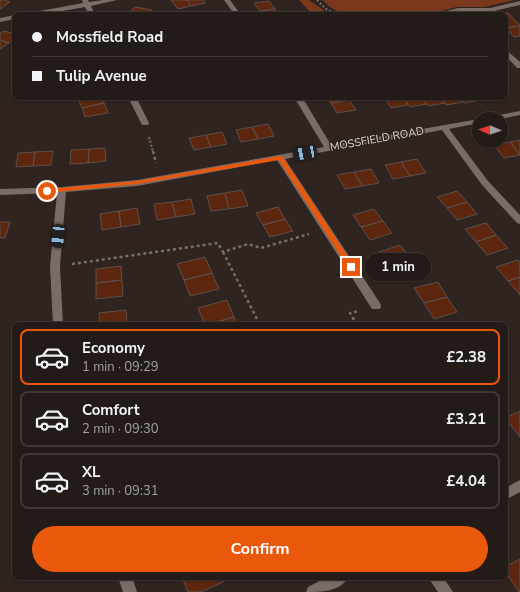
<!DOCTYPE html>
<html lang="en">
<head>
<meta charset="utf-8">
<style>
  :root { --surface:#231b17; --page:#2b2420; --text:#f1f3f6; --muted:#a3a1a1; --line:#403936; --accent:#ea580c }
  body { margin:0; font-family:"Nunito Sans",sans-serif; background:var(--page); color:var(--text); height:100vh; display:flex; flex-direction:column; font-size:15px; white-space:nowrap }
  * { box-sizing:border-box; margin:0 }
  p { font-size:13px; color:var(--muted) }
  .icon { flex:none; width:22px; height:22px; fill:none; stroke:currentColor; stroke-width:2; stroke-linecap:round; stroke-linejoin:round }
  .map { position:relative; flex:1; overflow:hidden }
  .sheet { position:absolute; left:12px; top:322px; width:496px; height:258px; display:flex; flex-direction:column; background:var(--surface); border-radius:8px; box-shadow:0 1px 3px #0004,0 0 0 1px var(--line) }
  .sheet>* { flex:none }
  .hud { position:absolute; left:12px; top:12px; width:496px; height:88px; border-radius:8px; box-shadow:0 1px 3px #0004,0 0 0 1px var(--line); display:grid; align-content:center; height:88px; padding:0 20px; background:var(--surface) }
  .needle { width:26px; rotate:272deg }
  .fabs { position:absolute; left:472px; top:112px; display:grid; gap:8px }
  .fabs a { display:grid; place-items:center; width:36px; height:36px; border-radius:50%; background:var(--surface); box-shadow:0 1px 3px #0004,0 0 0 1px var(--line); font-size:20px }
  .end { position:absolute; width:18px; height:18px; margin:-9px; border:5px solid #ea580c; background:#fff; box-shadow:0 0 0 2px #fff }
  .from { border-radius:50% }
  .bubble { position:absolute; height:28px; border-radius:14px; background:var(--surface); box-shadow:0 1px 3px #0004,0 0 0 1px var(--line); font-size:13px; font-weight:700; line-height:28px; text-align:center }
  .car { position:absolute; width:12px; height:24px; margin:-12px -6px; border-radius:5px; box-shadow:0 0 3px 1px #0007; background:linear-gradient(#222 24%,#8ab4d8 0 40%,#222 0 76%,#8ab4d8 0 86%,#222 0) }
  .hud b { display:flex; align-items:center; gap:14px; height:38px; font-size:15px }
  .hud b+b { border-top:1px solid var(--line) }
  .hud i { width:10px; height:10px; background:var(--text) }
  ul { padding:7px 0 0; list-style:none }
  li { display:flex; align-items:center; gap:12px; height:56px; margin:0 8px 6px; padding:0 12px; border:2px solid var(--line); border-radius:8px }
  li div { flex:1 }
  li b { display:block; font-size:15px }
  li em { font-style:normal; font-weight:700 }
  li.current { border-color:var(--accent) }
  li>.icon { width:36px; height:36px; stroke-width:1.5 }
  .primary-button { display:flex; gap:8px; margin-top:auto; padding:8px 20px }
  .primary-button a { flex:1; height:46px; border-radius:24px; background:var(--accent); color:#fff; font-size:16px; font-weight:700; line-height:46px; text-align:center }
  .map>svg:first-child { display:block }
</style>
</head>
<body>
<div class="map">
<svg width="520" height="592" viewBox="0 0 520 592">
  <rect width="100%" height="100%" fill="#2f241f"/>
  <!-- green -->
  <path fill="#7a391d" d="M299 0H309L331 15H313Z
    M323 0H514L485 7H457L425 15H344L330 7Z"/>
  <!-- building -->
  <path fill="#5c260f" stroke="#5c4f4a" d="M0 0H4L10 2 0 9Z
    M171 0H187L191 6 178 9Z
    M187 0H203L205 3 191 6Z
    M269 1 275 9 260 11 254 3Z
    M135 7 152 10 147 15 128 14Z
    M275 9 279 15H263L260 11Z
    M508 13 520 25V26L506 28 505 15H494Z
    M520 26V36L514 37 506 28Z
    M4 31 15 34V38L9 43 0 40V33Z
    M0 40 9 43 0 49Z
    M85 97H102L104 103 82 108 78 98Z
    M326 97H347L349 100 331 103Z
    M384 97H403L408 105 391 108Z
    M403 97H421L427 104 410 107Z
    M421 97H440L445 103 428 106Z
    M440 97H459L463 102 446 105Z
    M459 97H478L481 100 464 103Z
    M349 100 356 110 337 113 331 103Z
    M104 103 108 113 85 117 82 108Z
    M268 124 274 136 258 139 252 127Z
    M252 127 258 139 241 142 236 130Z
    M222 132 227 144 211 147 206 135Z
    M206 135 211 147 194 150 189 138Z
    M520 140V155L510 142Z
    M510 142 520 155 504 158 494 145Z
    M105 148 106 161 88 163 89 149Z
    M89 149 88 163 70 164 71 150Z
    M53 151 51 165 33 166 35 152Z
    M35 152 33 166 16 167 18 153Z
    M417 159 426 173 410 176 401 162Z
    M401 162 410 176 393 179 385 165Z
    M371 169 379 183 362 186 354 172Z
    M354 172 362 186 345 189 337 175Z
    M242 190 248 206 229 209 225 193Z
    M457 191 467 202 447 208 437 197Z
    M225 193 229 209 211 211 207 196Z
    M191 199 195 214 176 217 172 202Z
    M172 202 176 217 157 220 154 204Z
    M467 202 477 214 457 220 447 208Z
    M278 207 285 219 263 225 256 213Z
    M137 208 140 224 121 227 119 211Z
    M374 209 383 221 361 227 353 215Z
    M119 211 121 227 102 230 100 214Z
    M285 219 293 231 270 237 263 225Z
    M383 221 392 233 370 240 361 227Z
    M0 222H10L5 238H0Z
    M486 223 496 235 476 242 465 229Z
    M496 235 508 248 487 255 476 242Z
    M400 245 410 258 388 265 379 252Z
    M205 257 212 273 184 280 177 264Z
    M410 258 420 272 398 279 388 265Z
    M518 260 520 263V277L508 281 496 267Z
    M121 266 122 280 96 283V269Z
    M212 273 219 289 190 296 184 280Z
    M520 277V295L508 281Z
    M122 280 123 296 96 299V283Z
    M438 282 447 297 424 303 414 288Z
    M447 297 457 312 434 319 424 303Z
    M227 300 234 317 205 325 198 308Z
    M126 310 127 325H100L99 313Z
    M234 317 238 325H206Z
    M520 411V437L505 418Z
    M520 559V592H519L505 571V567Z
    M182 577H221L223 582 201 592H188Z"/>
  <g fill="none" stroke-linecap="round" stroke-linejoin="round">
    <!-- path-far1 -->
    <path stroke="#786e6a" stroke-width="2" stroke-dasharray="2 2" stroke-linecap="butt" d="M317 0 326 9 337 15
      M149 137 153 152"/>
    <!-- path -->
    <path stroke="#786e6a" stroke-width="2.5" stroke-dasharray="3 3" stroke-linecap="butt" d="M153 151 156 163
      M223 252 260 325
      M72 264 218 243 223 252 248 244 261 248 309 234
      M357 325 350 313 359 311"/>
    <!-- street -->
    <path fill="#796b66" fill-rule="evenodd" d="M82 0H88L89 2 103 0H117L91 6 95 15H89L85 7 40 15H26L29 13 83 3Z
      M224 0H230L241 15H235Z
      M520 1V5L490 12H458L444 15H431L458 8H490Z
      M15 15V19L0 22V18Z
      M505 49 520 62V68H517L505 55Z
      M128 97H136L149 123 148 125H142Z
      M294 97H302L331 145 479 119H480H479V123L449 129 488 181 520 215V224L517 223 482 185 442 130 285 159 380 303 381 306 380 309H372L277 160 137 186 66 192 60 266 63 325H53L50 266 57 193 0 195V189L62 187 137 180 324 147Z
      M520 111V115L501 119H485L489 117Z
      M520 480V492L505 500V488Z
      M118 577H132L137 592H123Z
      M327 577H348C341 592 320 592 306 592L308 587Z
      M428 577H443L453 592H438Z"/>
  </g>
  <!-- route -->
  <path fill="#ea580c" d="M280 156H282L354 266V269H349L279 160 137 184 47 193 44 191 47 189 137 181Z"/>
  <g text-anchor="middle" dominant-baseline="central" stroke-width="3" stroke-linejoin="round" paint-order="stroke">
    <!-- street labels -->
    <g font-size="11" fill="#e2dad7" stroke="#2f241f">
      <text transform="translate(377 139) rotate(-10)">MOSSFIELD ROAD</text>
    </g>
  </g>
</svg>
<div class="fabs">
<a><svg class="needle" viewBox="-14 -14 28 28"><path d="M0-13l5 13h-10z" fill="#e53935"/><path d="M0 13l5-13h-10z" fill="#a3a1a1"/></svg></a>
</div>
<i class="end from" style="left:47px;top:191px"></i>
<i class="end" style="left:351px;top:267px"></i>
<div class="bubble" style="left:365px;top:253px;width:66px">1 min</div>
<i class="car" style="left:305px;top:153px;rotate:259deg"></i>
<i class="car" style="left:58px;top:236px;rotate:185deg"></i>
<div class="hud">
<b><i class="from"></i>Mossfield Road</b>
<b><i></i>Tulip Avenue</b>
</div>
<section class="sheet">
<ul>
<li class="current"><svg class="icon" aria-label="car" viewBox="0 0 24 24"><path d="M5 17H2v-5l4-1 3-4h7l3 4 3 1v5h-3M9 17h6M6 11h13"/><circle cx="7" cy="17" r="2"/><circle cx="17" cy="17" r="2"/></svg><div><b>Economy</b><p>1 min · 09:29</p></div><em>£2.38</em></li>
<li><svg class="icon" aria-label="car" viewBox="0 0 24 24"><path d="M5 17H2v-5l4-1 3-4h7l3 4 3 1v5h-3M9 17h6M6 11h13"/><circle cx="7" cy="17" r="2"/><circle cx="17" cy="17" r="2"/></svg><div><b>Comfort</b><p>2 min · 09:30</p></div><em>£3.21</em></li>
<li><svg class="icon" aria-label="car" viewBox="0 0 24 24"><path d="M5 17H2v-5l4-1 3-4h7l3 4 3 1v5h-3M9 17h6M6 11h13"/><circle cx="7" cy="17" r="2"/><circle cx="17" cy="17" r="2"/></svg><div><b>XL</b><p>3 min · 09:31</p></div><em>£4.04</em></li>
</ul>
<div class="primary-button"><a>Confirm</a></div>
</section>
</div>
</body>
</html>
